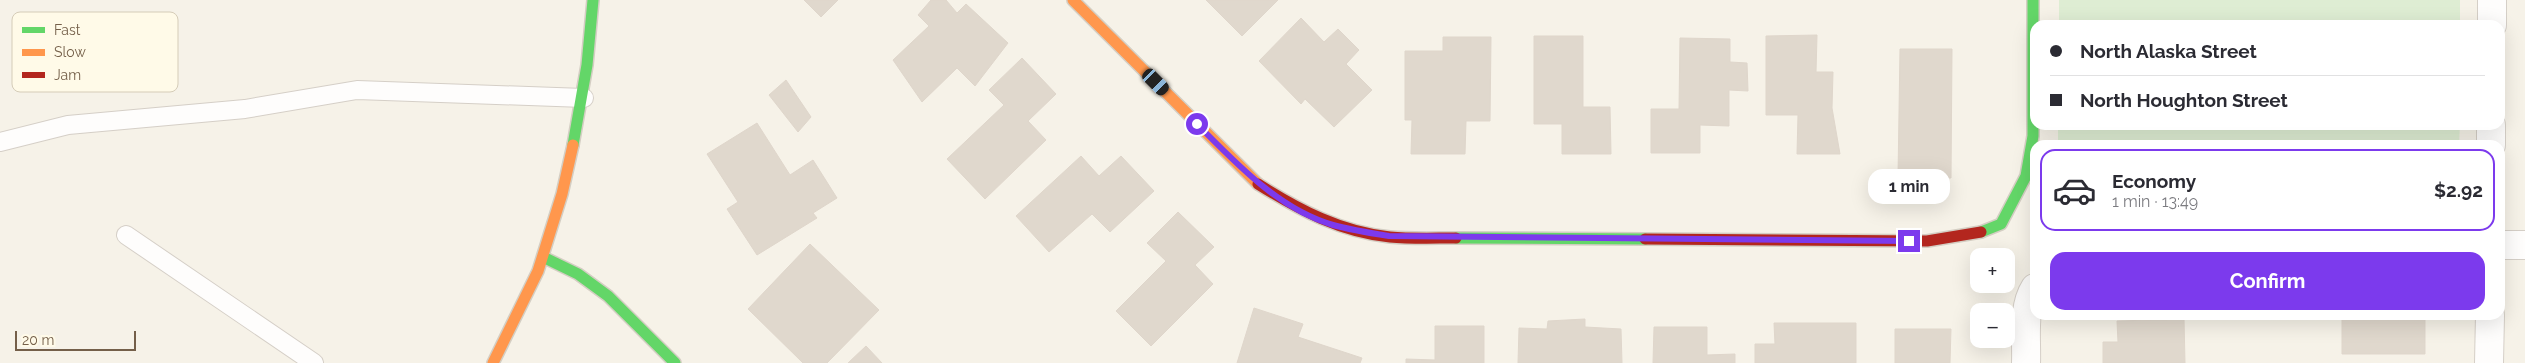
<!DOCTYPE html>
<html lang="en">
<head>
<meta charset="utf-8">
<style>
  :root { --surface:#fff; --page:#f7f7f7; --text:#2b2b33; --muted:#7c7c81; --line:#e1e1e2; --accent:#7c3aed }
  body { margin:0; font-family:Raleway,sans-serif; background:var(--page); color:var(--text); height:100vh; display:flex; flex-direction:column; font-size:19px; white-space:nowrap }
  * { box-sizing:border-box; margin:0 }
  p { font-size:16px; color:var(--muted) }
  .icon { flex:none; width:28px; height:28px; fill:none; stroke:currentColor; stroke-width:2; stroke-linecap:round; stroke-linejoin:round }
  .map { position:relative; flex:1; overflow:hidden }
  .sheet { position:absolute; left:2030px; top:140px; width:475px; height:180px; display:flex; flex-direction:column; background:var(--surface); border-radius:15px; box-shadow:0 5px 20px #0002 }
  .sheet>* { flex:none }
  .banner { position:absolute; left:2030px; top:20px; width:475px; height:110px; border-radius:15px; box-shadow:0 5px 20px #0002; display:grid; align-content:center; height:110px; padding:0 20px; background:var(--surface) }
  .tools { position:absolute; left:1970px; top:248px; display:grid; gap:10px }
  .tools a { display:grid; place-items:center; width:45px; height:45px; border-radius:10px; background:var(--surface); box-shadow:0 5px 20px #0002; font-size:25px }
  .scale { position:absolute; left:15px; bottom:12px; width:121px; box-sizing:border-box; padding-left:5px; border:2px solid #745f49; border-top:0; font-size:14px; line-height:18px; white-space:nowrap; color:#745f49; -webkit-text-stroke:4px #fffae8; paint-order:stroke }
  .end { position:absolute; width:22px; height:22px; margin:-11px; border:6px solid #7c3aed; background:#fff; box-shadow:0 0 0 2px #fff }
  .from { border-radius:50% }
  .bubble { position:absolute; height:35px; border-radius:15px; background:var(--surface); box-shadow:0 5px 20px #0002; font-size:16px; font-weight:700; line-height:35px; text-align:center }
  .car { position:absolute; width:15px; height:30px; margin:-15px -8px; border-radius:6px; box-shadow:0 0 4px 1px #0007; background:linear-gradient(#222 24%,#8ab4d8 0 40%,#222 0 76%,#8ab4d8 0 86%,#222 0) }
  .banner b { display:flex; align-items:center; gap:18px; height:48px; font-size:19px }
  .banner b+b { border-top:1px solid var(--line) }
  .banner i { width:12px; height:12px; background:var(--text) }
  ul { padding:9px 0 0; list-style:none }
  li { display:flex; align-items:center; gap:15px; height:82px; margin:0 10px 8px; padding:0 10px; border:2px solid transparent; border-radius:15px }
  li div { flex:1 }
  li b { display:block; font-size:19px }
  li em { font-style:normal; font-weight:700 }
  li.current { border-color:var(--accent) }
  li>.icon { width:45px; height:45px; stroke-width:1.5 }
  .primary-button { display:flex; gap:10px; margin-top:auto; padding:10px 20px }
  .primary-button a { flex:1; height:58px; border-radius:15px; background:var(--accent); color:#fff; font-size:20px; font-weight:700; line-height:58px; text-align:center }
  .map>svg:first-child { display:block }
</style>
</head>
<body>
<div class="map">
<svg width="2525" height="363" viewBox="0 0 2525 363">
  <rect width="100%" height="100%" fill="#f6f2e8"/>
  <!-- green -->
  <path fill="#deedd3" d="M2059 0H2460V25H2059Z
    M2058 125H2460L2459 145H2058Z"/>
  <!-- building -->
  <path fill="#e0d8cd" stroke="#dfd6cb" d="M804 0H838L821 17Z
    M931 0H946L957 13 966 4 1008 43 975 86 957 68 922 102 893 60 929 26 918 15Z
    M1206 0H1278L1242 36Z
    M1301 18 1324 42 1338 29 1359 50 1346 64 1372 90 1334 127 1305 99 1301 104 1259 61Z
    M1817 35 1816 72H1833L1832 108 1840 154H1797L1798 115H1766V36Z
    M1534 36H1583V107H1610L1611 154H1562V124H1534Z
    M1443 37H1491L1490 121H1466L1465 154H1411L1412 120H1405V51H1443Z
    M1680 38 1730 39V62L1747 63 1748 91 1729 90V126L1700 125V153H1651V109H1679Z
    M1900 49H1952L1951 178 1898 177Z
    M1022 58 1056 94 1028 121 1046 140 985 199 947 159 1004 105 989 90Z
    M786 80 811 117 798 132 769 95Z
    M757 123 790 175 813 160 837 198 813 213 817 218 757 255 727 209 738 202 707 154Z
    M1081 156 1099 176 1121 156 1154 191 1110 232 1092 214 1049 252 1016 216Z
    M1178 212 1214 247 1195 265 1213 284 1151 346 1116 311 1166 261 1147 243Z
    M810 244 879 310 827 363H803L748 309Z
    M1254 308 1303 324 1298 337 1362 358 1360 363H1237Z
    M2342 315H2425V354H2342Z
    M1585 319V327L1621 329 1622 363H1518L1519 328 1547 329 1548 321Z
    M2184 319 2185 363H2103V342H2118L2117 321Z
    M1774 323H1856V363H1755V344H1775Z
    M1435 326H1484V363H1406V359L1435 360Z
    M1654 327H1707V355L1735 354V363H1653Z
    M1895 329H1951L1950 363H1895Z
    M866 346 882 363H848Z"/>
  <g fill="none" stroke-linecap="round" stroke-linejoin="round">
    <defs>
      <path id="lane" d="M0 142 68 125 245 109 357 90 584 98
        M126 235 314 363"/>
      <path id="street" d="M2492 25V0
        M2491 145V125
        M2500 245H2525
        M2026 363C2027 340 2022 308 2035 288
        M2489 363 2490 315"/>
      <path id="fast" d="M573 145 587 65 593 0
        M1981 232 2001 224 2026 176 2033 136V0
        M1456 238 1645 239
        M543 257 578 274 608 296 675 363"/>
      <path id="slow" d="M1073 0 1258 184
        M493 363 538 271 562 194 573 145"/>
      <path id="jam" d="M1258 184C1299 210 1341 232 1390 237 1411 239 1434 238 1456 238
        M1645 239 1927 241 1981 232"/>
    </defs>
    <!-- lane casing -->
    <use href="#lane" stroke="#d5cfc7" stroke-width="20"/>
    <!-- street casing -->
    <use href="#street" stroke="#d5cfc7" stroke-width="30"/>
    <!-- fast casing -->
    <use href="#fast" stroke="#d4cec3" stroke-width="14"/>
    <!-- slow casing -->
    <use href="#slow" stroke="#d4cec3" stroke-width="14"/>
    <!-- jam casing -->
    <use href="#jam" stroke="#d4cec3" stroke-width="14"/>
    <!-- lane -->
    <use href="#lane" stroke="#fefdfc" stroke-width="18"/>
    <!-- street -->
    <use href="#street" stroke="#fefdfc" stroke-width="28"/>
    <!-- fast -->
    <use href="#fast" stroke="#63d668" stroke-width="11"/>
    <!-- slow -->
    <use href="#slow" stroke="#ff974d" stroke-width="11"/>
    <!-- jam -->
    <use href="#jam" stroke="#b3261e" stroke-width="11"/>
  </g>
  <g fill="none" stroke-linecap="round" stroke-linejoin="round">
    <!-- route -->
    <path stroke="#7c3aed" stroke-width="6" d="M1197 124C1236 163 1278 209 1333 225 1351 230 1370 233 1389 236L1909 241"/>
  </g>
  <!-- legend -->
  <rect x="12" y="12" width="166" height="80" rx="8" fill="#fffae8" stroke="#d5ccb8" stroke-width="1"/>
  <rect x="22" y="27" width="23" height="6" fill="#63d668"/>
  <rect x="22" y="49" width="23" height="7" fill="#ff974d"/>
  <rect x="22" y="72" width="23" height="6" fill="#b3261e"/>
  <g font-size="14" fill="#745f49">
    <text x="54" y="35">Fast</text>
    <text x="54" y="57">Slow</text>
    <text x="54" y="80">Jam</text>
  </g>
</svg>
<div class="tools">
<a>+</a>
<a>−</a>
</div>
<div class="scale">20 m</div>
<i class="end from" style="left:1197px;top:124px"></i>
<i class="end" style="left:1909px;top:241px"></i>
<div class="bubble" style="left:1868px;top:169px;width:82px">1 min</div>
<i class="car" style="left:1156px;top:82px;rotate:135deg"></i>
<div class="banner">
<b><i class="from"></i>North Alaska Street</b>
<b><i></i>North Houghton Street</b>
</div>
<section class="sheet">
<ul>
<li class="current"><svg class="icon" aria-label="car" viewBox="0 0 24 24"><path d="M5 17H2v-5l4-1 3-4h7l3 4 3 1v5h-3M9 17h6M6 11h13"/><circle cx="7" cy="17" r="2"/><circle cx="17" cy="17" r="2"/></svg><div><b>Economy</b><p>1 min · 13:49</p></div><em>$2.92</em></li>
</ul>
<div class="primary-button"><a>Confirm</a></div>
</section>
</div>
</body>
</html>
